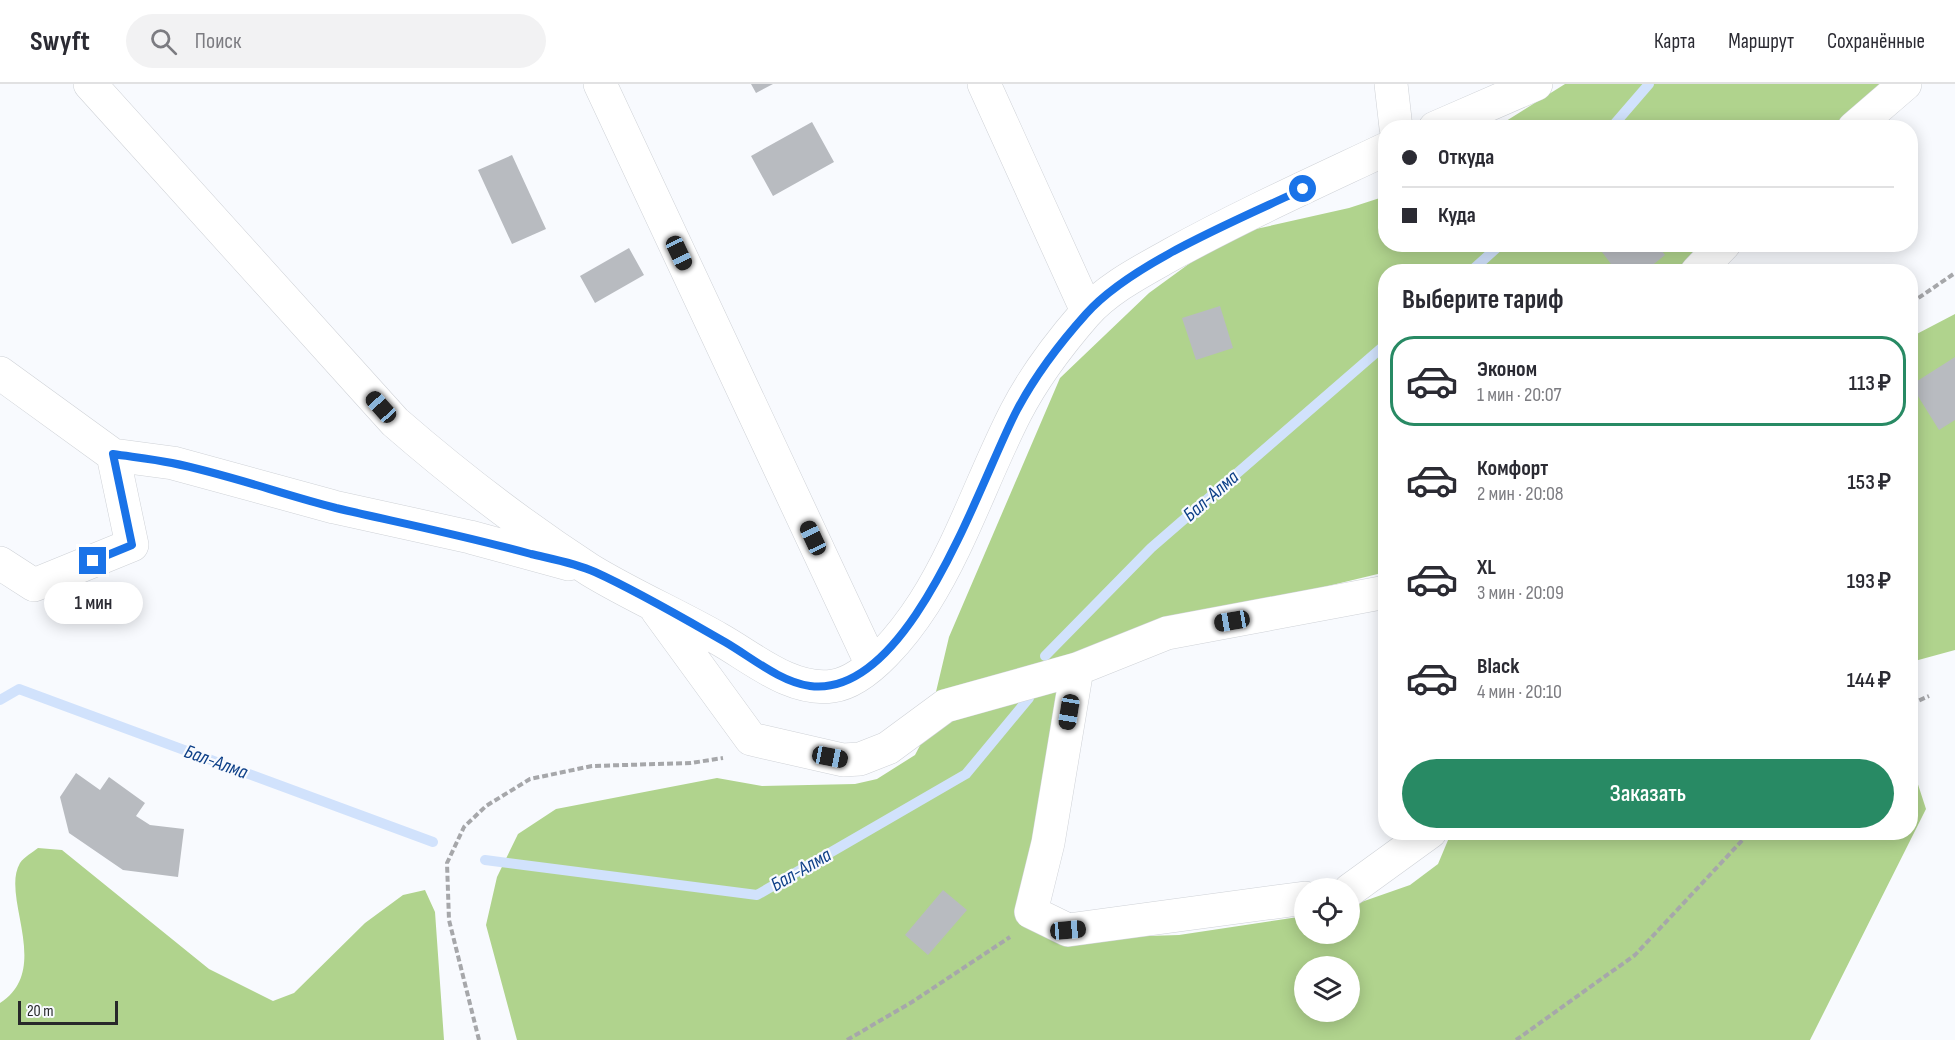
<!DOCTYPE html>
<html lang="ru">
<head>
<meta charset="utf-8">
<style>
  :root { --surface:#fff; --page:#f2f2f3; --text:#2b2b33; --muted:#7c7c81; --line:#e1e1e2; --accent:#288a64 }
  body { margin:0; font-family:"Sofia Sans Condensed",sans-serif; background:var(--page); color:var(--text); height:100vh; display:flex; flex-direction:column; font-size:22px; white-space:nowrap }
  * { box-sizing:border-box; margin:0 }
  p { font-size:20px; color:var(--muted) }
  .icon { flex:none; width:33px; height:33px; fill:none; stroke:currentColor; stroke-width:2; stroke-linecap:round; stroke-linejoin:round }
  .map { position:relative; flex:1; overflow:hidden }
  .drawer { position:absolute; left:1378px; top:180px; width:540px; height:576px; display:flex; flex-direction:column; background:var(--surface); border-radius:24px; box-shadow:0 3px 15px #0003 }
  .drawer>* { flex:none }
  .hud { position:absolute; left:1378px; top:36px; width:540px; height:132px; border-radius:24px; box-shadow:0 3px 15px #0003; display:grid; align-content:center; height:132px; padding:0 24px; background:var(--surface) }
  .tools { position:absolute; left:1294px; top:794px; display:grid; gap:12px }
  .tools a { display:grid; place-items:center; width:66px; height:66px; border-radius:50%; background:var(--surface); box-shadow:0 3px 15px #0003; font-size:30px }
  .scale { position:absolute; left:18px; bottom:15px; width:100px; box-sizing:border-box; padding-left:6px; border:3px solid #27282a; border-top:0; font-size:16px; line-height:21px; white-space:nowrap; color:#27282a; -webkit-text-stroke:4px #f8fafe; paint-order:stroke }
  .end { position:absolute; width:27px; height:27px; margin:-14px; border:8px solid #1a73e8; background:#fff; box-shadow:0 0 0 3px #fff }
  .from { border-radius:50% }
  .bubble { position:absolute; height:42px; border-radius:21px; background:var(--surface); box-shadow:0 3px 15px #0003; font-size:20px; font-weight:600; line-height:42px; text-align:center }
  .car { position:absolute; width:18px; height:36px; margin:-18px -9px; border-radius:8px; box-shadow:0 0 4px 2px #0007; background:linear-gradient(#222 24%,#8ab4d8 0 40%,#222 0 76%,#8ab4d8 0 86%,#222 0) }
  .hud b { display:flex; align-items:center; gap:21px; height:57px; font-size:22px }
  .hud b+b { border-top:2px solid var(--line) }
  .hud i { width:15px; height:15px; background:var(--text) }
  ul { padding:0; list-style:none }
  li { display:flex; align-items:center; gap:18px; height:90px; margin:0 12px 9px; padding:0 12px; border:3px solid transparent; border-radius:24px }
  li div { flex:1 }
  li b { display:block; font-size:22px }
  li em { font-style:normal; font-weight:600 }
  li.current { border-color:var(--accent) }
  li>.icon { width:54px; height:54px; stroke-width:1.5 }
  h2 { padding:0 24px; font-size:27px; line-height:72px }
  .cta { display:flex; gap:12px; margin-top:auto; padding:12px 24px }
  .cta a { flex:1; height:69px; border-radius:36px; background:var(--accent); color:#fff; font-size:24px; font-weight:600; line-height:69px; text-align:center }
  header { display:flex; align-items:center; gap:36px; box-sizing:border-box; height:84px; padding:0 30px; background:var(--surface); border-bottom:2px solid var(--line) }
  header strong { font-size:28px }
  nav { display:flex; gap:33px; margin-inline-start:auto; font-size:21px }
  .search { width:420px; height:54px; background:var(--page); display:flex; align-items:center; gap:15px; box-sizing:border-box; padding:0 21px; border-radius:33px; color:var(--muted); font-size:22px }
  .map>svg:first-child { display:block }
</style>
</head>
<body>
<header>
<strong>Swyft</strong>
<div class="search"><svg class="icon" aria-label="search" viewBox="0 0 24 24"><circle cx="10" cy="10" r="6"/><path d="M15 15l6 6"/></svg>Поиск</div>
<nav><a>Карта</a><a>Маршрут</a><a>Сохранённые</a></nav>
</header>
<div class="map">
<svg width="1955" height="956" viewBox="0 0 1955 956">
  <rect width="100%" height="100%" fill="#f8fafe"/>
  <!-- forest -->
  <path fill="#b0d38d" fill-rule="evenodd" d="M1565 0H1903L1837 43 1495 44Z
    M1386 112V160L1699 161 1676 187 1386 188V488L1134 549 1106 574 1087 606 1037 844 1088 854 1179 851 1305 832V849H1350V822L1410 801 1438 780 1451 749 1911 748V679L1926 725 1810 956H517L486 841 497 793 518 750 556 725 717 694 762 702 855 700 877 695 915 671 926 650 949 553 1060 294 1149 209 1208 166 1256 145 1349 124ZM1305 882H1350V927H1305Z
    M1955 230V566L1911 578V253Z
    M38 764 62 766 209 885 273 917 294 909 365 839 403 811 425 806 435 828 444 956H0V919C53 885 0 813 20 779 24 773 33 768 38 764Z"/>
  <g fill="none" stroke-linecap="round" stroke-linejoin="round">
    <!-- stream -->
    <path stroke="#d1e2fc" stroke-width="10" d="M1611 44 1649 0
      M1470 188 1501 160
      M1045 572 1151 464 1386 260
      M0 616 19 605 433 758
      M485 776 757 811 966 690 1029 614"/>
  </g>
  <!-- building -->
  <path fill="#b8bbc0" d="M751 0H773L756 9Z
    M812 38 834 78 773 112 751 72Z
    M512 71 546 145 512 160 478 86Z
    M1596 160H1657L1665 171 1644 188H1617Z
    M629 164 644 191 595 219 580 192Z
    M1220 222 1233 264 1196 276 1182 234Z
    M1955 273V336L1939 346 1911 301Z
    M76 689 100 706 109 693 145 719 136 732 150 741 184 745 178 793 123 786 69 749 60 713Z
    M943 806 967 826 928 871 905 851Z"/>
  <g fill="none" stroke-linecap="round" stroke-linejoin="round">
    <defs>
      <path id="minor" d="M90 0 395 338C456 391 522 442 590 486 631 511 677 531 719 555 753 574 791 608 833 602 868 597 906 547 924 519 962 459 984 390 1016 328 1034 293 1059 260 1085 230 1108 204 1142 187 1172 170 1241 132 1314 99 1386 65
        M600 0 872 581
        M984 0 1087 227
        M1391 0 1396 44
        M1435 44 1536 0
        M1854 44 1905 0
        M1697 188 1724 160
        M0 289 113 371 132 461 34 501 0 479
        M113 371 173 379 334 423 470 453 569 480
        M657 526 751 655 843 676 860 675 888 664 945 622 1077 585 1167 549 1386 508
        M1077 585 1048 759 1031 828 1068 846 1305 814
        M1350 806 1430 748"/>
    </defs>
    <!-- minor casing -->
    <use href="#minor" stroke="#cfd2d7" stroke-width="34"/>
    <!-- path -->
    <path stroke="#a6a7aa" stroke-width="4" stroke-dasharray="6 3" stroke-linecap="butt" d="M1911 219 1955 189
      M1911 620 1929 612
      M479 956 449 836 447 779 464 743 486 722 530 695 592 682 691 679 723 674
      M847 956 912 918 1010 853
      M1516 956 1635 871 1750 748"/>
    <!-- minor -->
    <use href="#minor" stroke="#fff" stroke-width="33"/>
  </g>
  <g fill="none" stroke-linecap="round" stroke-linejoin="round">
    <!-- route -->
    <path stroke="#1a73e8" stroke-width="8" d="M93 477 132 461 113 370C133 373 153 375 172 379 227 390 281 410 336 424 401 439 466 452 531 470 552 475 575 479 595 488 639 508 683 534 725 558 751 573 780 598 810 602 911 615 980 396 1017 326 1035 292 1060 259 1086 230 1131 179 1240 135 1303 105"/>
  </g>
  <g text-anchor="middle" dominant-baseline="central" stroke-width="4.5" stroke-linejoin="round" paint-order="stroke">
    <!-- water labels -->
    <g font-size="20" font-style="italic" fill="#0e4088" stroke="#f8fafe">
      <text transform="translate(1211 412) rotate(-41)">Бал-Алма</text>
      <text transform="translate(216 678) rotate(20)">Бал-Алма</text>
      <text transform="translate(801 786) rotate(-30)">Бал-Алма</text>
    </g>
  </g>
</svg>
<div class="tools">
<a><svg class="icon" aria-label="locate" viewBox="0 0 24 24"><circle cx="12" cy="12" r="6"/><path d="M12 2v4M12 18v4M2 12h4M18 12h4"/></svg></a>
<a><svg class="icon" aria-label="layers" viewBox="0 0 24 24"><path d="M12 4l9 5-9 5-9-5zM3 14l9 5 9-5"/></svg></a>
</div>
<div class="scale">20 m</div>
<i class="end from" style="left:1303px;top:105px"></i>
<i class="end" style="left:93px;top:477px"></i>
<div class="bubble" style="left:44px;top:498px;width:99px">1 мин</div>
<i class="car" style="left:679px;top:169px;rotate:155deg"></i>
<i class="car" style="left:381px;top:323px;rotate:318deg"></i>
<i class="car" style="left:813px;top:454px;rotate:335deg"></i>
<i class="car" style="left:1232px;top:537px;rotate:260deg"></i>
<i class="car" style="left:1069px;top:628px;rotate:189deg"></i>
<i class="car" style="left:830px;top:673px;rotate:101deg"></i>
<i class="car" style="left:1068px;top:846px;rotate:85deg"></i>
<div class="hud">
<b><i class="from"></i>Откуда</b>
<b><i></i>Куда</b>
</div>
<section class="drawer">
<h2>Выберите тариф</h2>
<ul>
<li class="current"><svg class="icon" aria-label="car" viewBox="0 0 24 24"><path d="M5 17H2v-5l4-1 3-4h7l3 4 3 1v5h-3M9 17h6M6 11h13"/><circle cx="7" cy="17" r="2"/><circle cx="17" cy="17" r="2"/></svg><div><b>Эконом</b><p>1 мин · 20:07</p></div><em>113 ₽</em></li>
<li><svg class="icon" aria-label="car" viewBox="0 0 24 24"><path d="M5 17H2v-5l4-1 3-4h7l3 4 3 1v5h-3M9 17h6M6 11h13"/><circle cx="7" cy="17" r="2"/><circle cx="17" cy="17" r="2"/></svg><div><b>Комфорт</b><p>2 мин · 20:08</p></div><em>153 ₽</em></li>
<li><svg class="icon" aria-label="car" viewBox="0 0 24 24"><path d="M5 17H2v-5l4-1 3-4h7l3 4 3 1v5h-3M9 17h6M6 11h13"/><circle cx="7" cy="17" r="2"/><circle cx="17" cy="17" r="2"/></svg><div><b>XL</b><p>3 мин · 20:09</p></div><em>193 ₽</em></li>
<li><svg class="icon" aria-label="car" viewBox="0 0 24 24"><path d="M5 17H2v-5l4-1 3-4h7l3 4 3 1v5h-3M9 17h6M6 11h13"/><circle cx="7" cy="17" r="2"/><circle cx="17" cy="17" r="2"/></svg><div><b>Black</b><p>4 мин · 20:10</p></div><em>144 ₽</em></li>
</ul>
<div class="cta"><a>Заказать</a></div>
</section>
</div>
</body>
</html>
